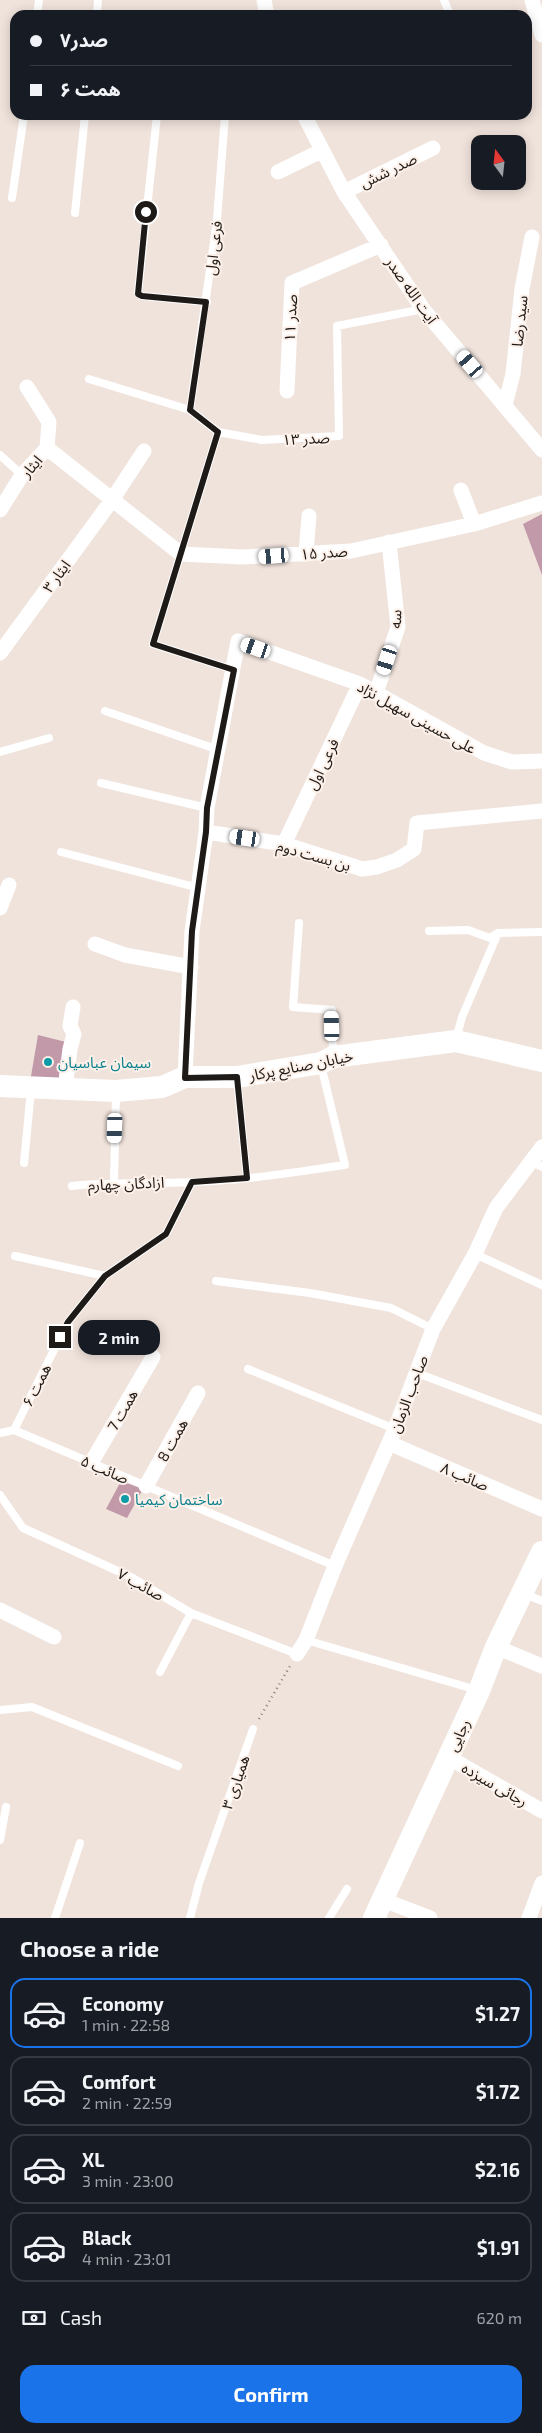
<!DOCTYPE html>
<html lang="en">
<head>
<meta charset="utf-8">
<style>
  :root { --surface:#171b24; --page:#242831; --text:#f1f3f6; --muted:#9ea1a6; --line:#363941; --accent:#1a73e8 }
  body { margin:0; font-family:"Exo 2","Noto Sans Arabic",sans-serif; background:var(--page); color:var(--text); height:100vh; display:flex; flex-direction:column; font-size:19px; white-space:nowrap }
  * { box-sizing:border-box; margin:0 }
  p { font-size:16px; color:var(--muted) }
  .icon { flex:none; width:28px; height:28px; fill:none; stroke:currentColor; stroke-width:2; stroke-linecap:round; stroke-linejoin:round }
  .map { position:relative; height:1918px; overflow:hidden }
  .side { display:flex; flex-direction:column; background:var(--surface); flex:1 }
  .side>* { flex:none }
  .banner { position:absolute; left:10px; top:10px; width:522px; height:110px; border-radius:15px; box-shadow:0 2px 12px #0003; display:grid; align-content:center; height:110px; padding:0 20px; background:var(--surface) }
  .needle { width:32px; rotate:345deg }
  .buttons { position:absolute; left:471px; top:135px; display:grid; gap:10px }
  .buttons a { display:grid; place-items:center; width:55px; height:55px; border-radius:10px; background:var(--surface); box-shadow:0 2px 12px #0003; font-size:25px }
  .end { position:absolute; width:22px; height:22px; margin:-11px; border:6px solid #1e1a17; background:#fff; box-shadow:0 0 0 2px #fff }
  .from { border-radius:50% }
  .bubble { position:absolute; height:35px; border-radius:15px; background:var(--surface); box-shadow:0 2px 12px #0003; font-size:16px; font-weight:700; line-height:35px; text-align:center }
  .car { position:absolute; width:15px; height:30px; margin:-15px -8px; border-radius:6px; box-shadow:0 0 4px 1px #0007; background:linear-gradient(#fff 24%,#345 0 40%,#fff 0 76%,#345 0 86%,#fff 0) }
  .banner b { display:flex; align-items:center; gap:18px; height:48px; font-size:19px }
  .banner b+b { border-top:1px solid var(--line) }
  .banner i { width:12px; height:12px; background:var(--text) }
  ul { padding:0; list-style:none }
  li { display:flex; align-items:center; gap:15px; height:70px; margin:0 10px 8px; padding:0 10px; border:2px solid var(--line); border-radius:15px }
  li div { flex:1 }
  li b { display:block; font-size:19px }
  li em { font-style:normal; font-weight:700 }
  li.selected { border-color:var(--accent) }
  li>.icon { width:45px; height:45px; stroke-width:1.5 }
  h2 { padding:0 20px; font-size:22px; line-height:60px }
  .pay { display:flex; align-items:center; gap:12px; height:55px; padding:0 20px; font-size:19px }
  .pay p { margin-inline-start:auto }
  .action { display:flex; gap:10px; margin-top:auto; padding:10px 20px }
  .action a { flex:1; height:58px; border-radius:15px; background:var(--accent); color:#fff; font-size:20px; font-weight:700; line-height:58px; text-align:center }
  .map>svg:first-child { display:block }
</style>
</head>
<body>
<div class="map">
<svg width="542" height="1918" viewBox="0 0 542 1918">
  <rect width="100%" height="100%" fill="#f0e3dc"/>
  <!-- building -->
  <path fill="#c199a9" d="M542 514V575L523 524Z
    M38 1035 66 1042 58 1083 30 1082Z
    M121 1481 143 1489 127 1518 106 1509Z"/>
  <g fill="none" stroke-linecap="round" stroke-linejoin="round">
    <!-- path -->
    <path stroke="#8a817c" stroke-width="2.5" stroke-dasharray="1 4" stroke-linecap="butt" d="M259 1719 290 1666"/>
    <!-- lane -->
    <path stroke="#fff" stroke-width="8" d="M444 0 450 15
      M37 15 39 0
      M97 15 98 0
      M157 115 138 293 142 296 207 302
      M12 198 24 115
      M75 213 85 115
      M89 379 190 410 218 432 262 440 339 436 337 326 423 309
      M190 410 217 220 225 115
      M218 432 153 644 234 670
      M0 455 22 475
      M105 711 219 750
      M0 752 49 738
      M101 783 207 808
      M61 852 199 888
      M299 923 293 1007 332 1010 333 1055
      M429 931 468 930 490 938 498 933 542 932
      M456 1039 462 1017 498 933
      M237 1079 247 1178
      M530 1161 542 1167
      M24 1163 31 1090
      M114 1182 116 1093
      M72 1186C112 1182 152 1184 192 1182 243 1181 294 1172 345 1165L321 1065
      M475 1254 542 1285
      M15 1256 105 1276
      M216 1281 310 1293 391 1308 433 1329
      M248 1369 395 1429
      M417 1373 542 1420
      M14 1430 335 1566
      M14 1430 68 1322 105 1276 166 1234 192 1182
      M0 1433 14 1430
      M0 1495 23 1528 131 1577 191 1613 297 1654
      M525 1594 542 1601
      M306 1640 477 1690
      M160 1672 191 1613
      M0 1710 32 1707 178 1766
      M0 1840 6 1807
      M55 1918 80 1843
      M190 1918 199 1883 253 1729
      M329 1918 347 1889"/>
    <!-- street -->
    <path stroke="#fff" stroke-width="15" d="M264 0 267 15
      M532 0 542 35
      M304 115 344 192 423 309 542 450
      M278 172 321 151
      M344 192 433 148
      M27 387 49 422 47 448
      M287 391 292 283 381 245
      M505 405 513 374 522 289 532 237
      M47 448 181 554 242 557 351 551 474 524 542 503
      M461 490 474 524
      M0 510 22 475 47 448
      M306 554 309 516
      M0 653 112 500 144 451
      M376 693 398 627 389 542
      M206 832 284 844 362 869 377 867 397 860 414 849 417 823 542 811
      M284 844 360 684
      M0 908 9 885
      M95 944 125 955 191 967
      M185 1077 192 931 206 832 207 808 238 641 360 684 484 753 512 762 542 761
      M65 1089 70 1049 74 1034 70 1026 73 1007
      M389 1443 542 1509
      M91 1463 153 1357
      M146 1486 198 1393
      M0 1610 54 1637
      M496 1647 542 1666
      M297 1654 306 1640 335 1566 395 1429 433 1329 475 1254 496 1208 542 1147
      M448 1757 542 1811
      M381 1899 430 1918
      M529 1918 542 1883"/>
    <!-- secondary -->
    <path stroke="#fff" stroke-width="22" d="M0 1086 116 1091 162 1087 185 1077H237L321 1063 333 1057 456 1041 542 1061
      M374 1918 479 1691 496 1647 542 1552"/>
  </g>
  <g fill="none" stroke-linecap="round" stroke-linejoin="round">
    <!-- route -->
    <path stroke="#1e1a17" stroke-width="6" d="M60 1337 68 1322 105 1276 166 1234 192 1182 247 1178 237 1077 185 1078 192 931 206 832 207 808 234 670 153 644 218 432 190 410 206 302 142 296 138 294 146 212"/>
  </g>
  <!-- markers -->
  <g fill="#0f9aa8" stroke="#fdf0e9" stroke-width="2">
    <circle cx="48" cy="1062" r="5"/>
    <circle cx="125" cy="1499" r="5"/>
  </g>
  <g text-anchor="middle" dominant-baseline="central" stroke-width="4" stroke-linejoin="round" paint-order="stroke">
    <!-- street labels -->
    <g font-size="15" fill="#1e1a17" stroke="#fdf0e9">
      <text transform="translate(388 170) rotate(-26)">صدر شش</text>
      <text transform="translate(213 248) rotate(-83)">فرعی اول</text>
      <text transform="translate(412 290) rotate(55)">آیت الله صدر</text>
      <text transform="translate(290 318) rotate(-87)">صدر ۱۱</text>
      <text transform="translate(519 321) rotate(-84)">سید رضا</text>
      <text transform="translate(306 438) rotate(-3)">صدر ۱۳</text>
      <text transform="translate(31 466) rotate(-49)">ایثار</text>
      <text transform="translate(324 552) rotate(-4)">صدر ۱۵</text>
      <text transform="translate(56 576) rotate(-54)">ایثار ۳</text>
      <text transform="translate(395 619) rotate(-88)">سه</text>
      <text transform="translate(417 717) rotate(29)">علی حسینی سهیل نژاد</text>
      <text transform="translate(322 764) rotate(-64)">فرعی اول</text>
      <text transform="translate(314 855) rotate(16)">بن بست دوم</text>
      <text transform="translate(301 1065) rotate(-11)">خیابان صنایع پرکار</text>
      <text transform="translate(126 1183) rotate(-2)">ازادگان چهارم</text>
      <text transform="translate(36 1385) rotate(-63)">همت ۶</text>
      <text transform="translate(408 1394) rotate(-69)">صاحب الزمان</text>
      <text transform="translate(122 1410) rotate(-60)">همت 7</text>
      <text transform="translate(172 1440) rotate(-61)">همت 8</text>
      <text transform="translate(105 1469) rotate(23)">صائب ۵</text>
      <text transform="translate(465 1476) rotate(23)">صائب ۸</text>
      <text transform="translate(141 1584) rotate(29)">صائب ۷</text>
      <text transform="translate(458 1735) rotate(-65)">رجایی</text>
      <text transform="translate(235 1782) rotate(-71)">همیاری ۳</text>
      <text transform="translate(495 1784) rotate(30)">رجائی سیزده</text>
    </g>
    <!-- culture labels -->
    <g font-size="15" fill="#0d838f" stroke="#fdf0e9" text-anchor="start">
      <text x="58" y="1062">سیمان عباسیان</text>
      <text x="135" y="1499">ساختمان کیمیا</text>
    </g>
  </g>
</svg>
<div class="buttons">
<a><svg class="needle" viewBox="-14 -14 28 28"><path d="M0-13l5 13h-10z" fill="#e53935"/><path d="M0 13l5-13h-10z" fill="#9ea1a6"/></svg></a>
</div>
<i class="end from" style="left:146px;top:212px"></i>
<i class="end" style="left:60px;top:1337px"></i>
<div class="bubble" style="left:78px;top:1320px;width:82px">2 min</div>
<i class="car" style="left:470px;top:364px;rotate:319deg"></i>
<i class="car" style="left:274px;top:556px;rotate:266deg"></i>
<i class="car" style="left:256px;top:648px;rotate:289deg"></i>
<i class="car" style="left:387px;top:660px;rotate:198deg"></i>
<i class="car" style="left:245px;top:838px;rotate:278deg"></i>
<i class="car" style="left:332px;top:1026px;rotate:358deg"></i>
<i class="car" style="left:115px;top:1128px;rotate:182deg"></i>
<div class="banner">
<b><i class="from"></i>صدر۷</b>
<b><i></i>همت ۶</b>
</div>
</div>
<section class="side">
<h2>Choose a ride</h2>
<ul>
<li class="selected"><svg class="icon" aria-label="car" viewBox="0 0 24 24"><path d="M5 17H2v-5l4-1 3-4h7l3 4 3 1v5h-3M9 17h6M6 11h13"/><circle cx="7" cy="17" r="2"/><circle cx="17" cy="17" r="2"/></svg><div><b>Economy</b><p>1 min · 22:58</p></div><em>$1.27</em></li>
<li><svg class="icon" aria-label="car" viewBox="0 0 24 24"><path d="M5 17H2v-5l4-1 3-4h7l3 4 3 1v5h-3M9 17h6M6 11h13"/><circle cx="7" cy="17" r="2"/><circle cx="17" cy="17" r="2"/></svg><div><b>Comfort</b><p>2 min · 22:59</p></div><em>$1.72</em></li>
<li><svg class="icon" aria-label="car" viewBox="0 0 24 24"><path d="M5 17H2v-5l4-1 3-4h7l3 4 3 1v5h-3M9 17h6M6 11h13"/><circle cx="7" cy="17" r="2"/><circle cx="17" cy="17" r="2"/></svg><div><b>XL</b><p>3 min · 23:00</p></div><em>$2.16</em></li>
<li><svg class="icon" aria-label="car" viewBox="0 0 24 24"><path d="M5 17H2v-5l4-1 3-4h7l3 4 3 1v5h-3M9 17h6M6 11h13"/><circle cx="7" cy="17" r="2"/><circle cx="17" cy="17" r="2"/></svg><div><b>Black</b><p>4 min · 23:01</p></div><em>$1.91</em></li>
</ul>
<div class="pay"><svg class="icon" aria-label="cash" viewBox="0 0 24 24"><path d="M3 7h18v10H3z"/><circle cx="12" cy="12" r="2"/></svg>Cash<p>620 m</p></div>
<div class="action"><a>Confirm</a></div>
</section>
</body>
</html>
